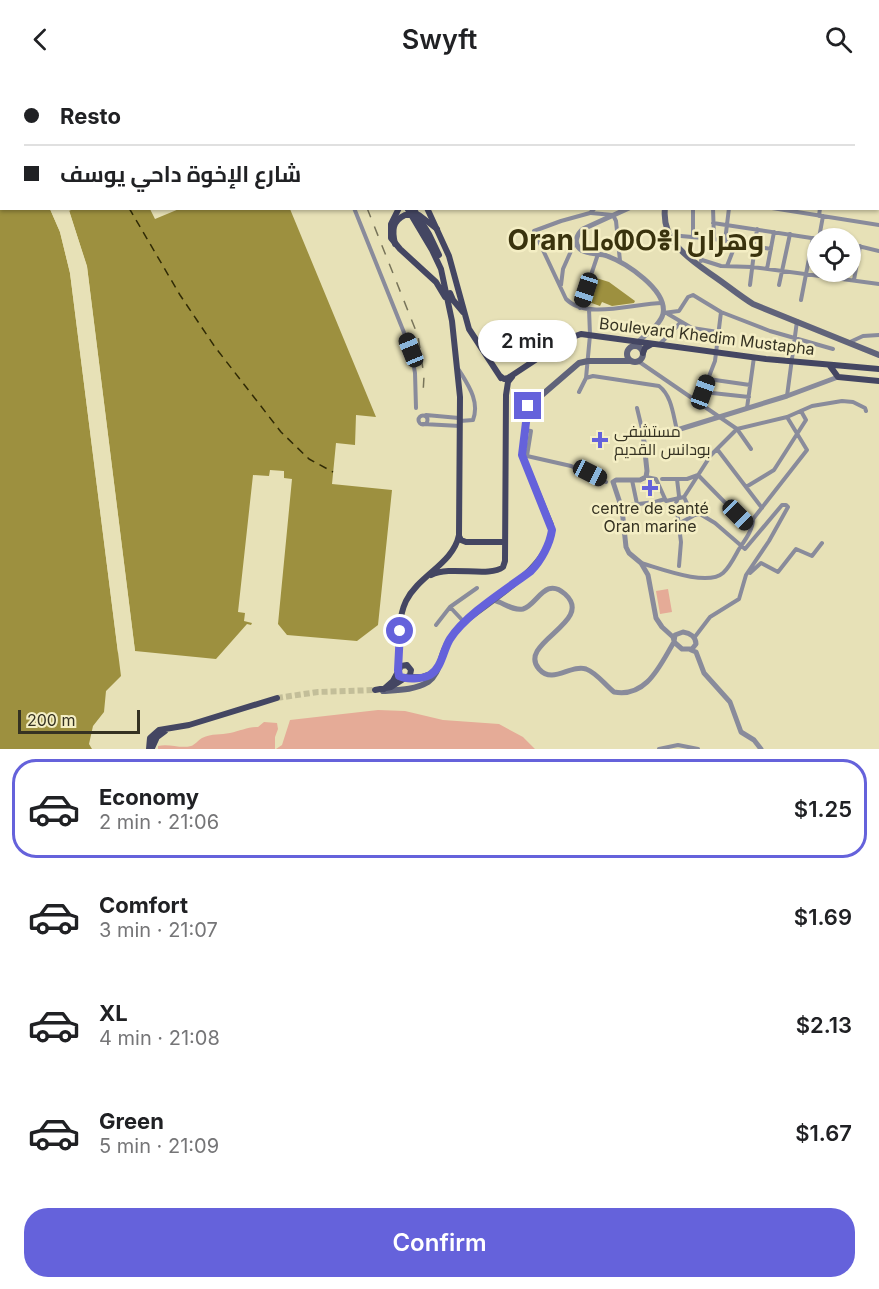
<!DOCTYPE html>
<html lang="en">
<head>
<meta charset="utf-8">
<style>
  :root { --surface:#fff; --page:#f6f6f6; --text:#202124; --muted:#757577; --line:#e0e0e0; --accent:#6562db }
  body { margin:0; font-family:Inter,Cairo,"Noto Sans Tifinagh",sans-serif; background:var(--page); color:var(--text); height:100vh; display:flex; flex-direction:column; font-size:22px; white-space:nowrap }
  * { box-sizing:border-box; margin:0 }
  p { font-size:20px; color:var(--muted) }
  .icon { flex:none; width:33px; height:33px; fill:none; stroke:currentColor; stroke-width:2; stroke-linecap:round; stroke-linejoin:round }
  .map { position:relative; height:671px; overflow:hidden }
  .details { display:flex; flex-direction:column; background:var(--surface); flex:1 }
  .details>* { flex:none }
  .banner { position:absolute; left:0px; top:0px; width:879px; height:132px; box-shadow:0 2px 4px #0004; display:grid; align-content:center; height:132px; padding:0 24px; background:var(--surface) }
  .fabs { position:absolute; left:807px; top:150px; display:grid; gap:12px }
  .fabs a { display:grid; place-items:center; width:54px; height:54px; border-radius:50%; background:var(--surface); box-shadow:0 2px 4px #0004; font-size:30px }
  .scale { position:absolute; left:18px; bottom:15px; width:122px; box-sizing:border-box; padding-left:6px; border:3px solid #353222; border-top:0; font-size:16px; line-height:21px; white-space:nowrap; color:#353222; -webkit-text-stroke:4px #f4eec4; paint-order:stroke }
  .end { position:absolute; width:27px; height:27px; margin:-14px; border:8px solid #6562db; background:#fff; box-shadow:0 0 0 3px #fff }
  .from { border-radius:50% }
  .bubble { position:absolute; height:42px; border-radius:21px; background:var(--surface); box-shadow:0 2px 4px #0004; font-size:20px; font-weight:600; line-height:42px; text-align:center }
  .car { position:absolute; width:18px; height:36px; margin:-18px -9px; border-radius:8px; box-shadow:0 0 4px 2px #0007; background:linear-gradient(#222 24%,#8ab4d8 0 40%,#222 0 76%,#8ab4d8 0 86%,#222 0) }
  .banner b { display:flex; align-items:center; gap:21px; height:57px; font-size:22px }
  .banner b+b { border-top:2px solid var(--line) }
  .banner i { width:15px; height:15px; background:var(--text) }
  ul { padding:10px 0 0; list-style:none }
  li { display:flex; align-items:center; gap:18px; height:99px; margin:0 12px 9px; padding:0 12px; border:3px solid transparent; border-radius:24px }
  li div { flex:1 }
  li b { display:block; font-size:22px }
  li em { font-style:normal; font-weight:600 }
  li.on { border-color:var(--accent) }
  li>.icon { width:54px; height:54px; stroke-width:1.5 }
  .action { display:flex; gap:12px; margin-top:auto; padding:12px 24px }
  .action a { flex:1; height:69px; border-radius:24px; background:var(--accent); color:#fff; font-size:24px; font-weight:600; line-height:69px; text-align:center }
  header { display:flex; justify-content:space-between; align-items:center; height:78px; padding:0 24px; background:var(--surface); font-size:27px; font-weight:600 }
  .map>svg:first-child { display:block }
</style>
</head>
<body>
<header><svg class="icon" aria-label="back" viewBox="0 0 24 24"><path d="M15 5l-7 7 7 7"/></svg>Swyft<svg class="icon" aria-label="search" viewBox="0 0 24 24"><circle cx="10" cy="10" r="6"/><path d="M15 15l6 6"/></svg></header>
<div class="map">
<svg width="879" height="671" viewBox="0 0 879 671">
  <rect width="100%" height="100%" fill="#e7e1b7"/>
  <!-- green -->
  <path fill="#e5ab97" d="M668 511 672 534 660 536 656 513Z
    M378 632 405 633 443 642 499 646 523 659 535 671H276L282 667 290 642Z
    M264 644 277 645 278 651 275 659V671H158V668C169 665 180 671 191 668 195 667 198 662 202 660 212 655 221 657 230 655 240 653 248 649 258 649Z"/>
  <!-- water -->
  <path fill="#9d903f" d="M0 0H236L2 2 1 28Z
    M0 58 2 130 50 131 60 154 70 195 121 598 106 613 104 634 93 648 89 666 92 671H0Z
    M73 130 150 131 155 141 179 131H290L376 339 356 337 355 367 336 365 332 406 392 412 378 547 357 563 287 557 278 546 292 401 284 400V393L270 392 269 398 253 397 238 534 245 535 244 543 252 545 251 547 247 546 216 581 135 573 87 189 69 132Z
    M593 199 609 204 635 223 634 225 612 228 602 224 600 228 586 223Z"/>
  <!-- pier -->
  <path fill="#e7e1b7" d="M53 130 62 153 73 195 121 574 118 575 70 195 60 154 50 131Z
    M67 130 73 131 69 133 87 188 135 573H132L84 189Z"/>
  <g fill="none" stroke-linecap="round" stroke-linejoin="round">
    <!-- ferry -->
    <path stroke="#302a05" stroke-width="1.5" stroke-dasharray="8 6" stroke-linecap="butt" d="M51 0 52 2
      M129 130 180 217 215 269 281 354 309 381 333 394"/>
    <!-- primary-tunnel -->
    <path stroke="#c3be99" stroke-width="6" stroke-dasharray="6 3" stroke-linecap="butt" d="M277 620 318 614 375 612"/>
    <!-- minor -->
    <path stroke="#898b9b" stroke-width="4" d="M278 0V2
      M691 0 693 2
      M771 0 774 2
      M780 0 781 2
      M866 0 869 2
      M740 2V0
      M816 2 817 0
      M878 76H879
      M878 96H879
      M878 122 879 123
      M354 130 411 272 415 295 416 330
      M595 130 590 135 561 143 534 153 566 221C586 242 635 225 662 225
      M693 130V159
      M713 130 714 161
      M772 130 879 147
      M591 135 613 137 616 143 620 183
      M819 138 820 130
      M713 145 818 161
      M670 157 714 161 771 171
      M819 160 823 138
      M725 163 729 130
      M850 166 879 173
      M702 182 721 188 752 189 879 206
      M701 183 702 160
      M727 188 736 165
      M767 191 774 154
      M854 202 860 168
      M561 207 563 191 575 164
      M750 207 757 151
      M779 207 790 156
      M801 222 813 160
      M580 230 598 176
      M663 235 679 233 688 219 693 217 721 234 770 253 833 271
      M668 236 692 250 718 254
      M850 264 863 258 879 257
      M659 267 681 244
      M638 283 737 351 751 371
      M459 292C468 307 480 323 473 342L460 343
      M586 300 590 257 589 231
      M708 301 750 307
      M579 314 586 300 593 298 659 308C672 318 673 337 677 352
      M703 314 749 319
      M787 318 797 243
      M699 324 715 283 721 234
      M637 330 643 355
      M747 330 754 279
      M426 337 459 340
      M418.5 342a4.5 4.5 0 1 1 9 0a4.5 4.5 0 1 1-9 0Z
      M423 346 460 348
      M524 352 531 353 527 378 571 388 606 404
      M717 371 762 430
      M646 399 656 401 666 423 684 419 711 377 737 351 787 339 812 328 842 323 853 324 865 330 866 333
      M662 401H687L698 397 751 451
      M677 401 679 418 676 425 681 464 679 488
      M632 402 637 426
      M746 409 774 392 806 342 801 333
      M622 428 655 424 665 421
      M693 435 696 437 700 436 715 445 745 471 782 427H786L788 429 769 463 746 497 739 521 710 539 694 560
      M678 446 693 438 684 419
      M641 485C659 490 707 509 723 495 730 489 735 478 739 471 745 462 753 452 753 441L807 372 787 339
      M750 495 761 485 778 494 796 471 812 478 822 465
      M450 529 464 544
      M436 547 450 529 477 510
      M659 671 678 667 698 671"/>
    <!-- tertiary -->
    <path stroke="#898b9b" stroke-width="5" d="M629 130 583 151C577 156 573 165 580 171 587 177 600 175 607 178 626 185 668 212 663 236 660 247 646 256 638 264
      M493 522C503 524 512 533 523 531 537 527 545 498 565 516 596 544 516 565 539 591 553 607 570 586 586 591 597 595 605 607 614 614 647 620 660 587 674 564
      M683 554C690 555 696 559 696 566L692 571H682L674 564 675 557Z
      M674 563 673 559 662 549 656 540 648 497 641 485 629 475 626 469 622 431 613 404 616 402H640L646 399 647 393 643 355 677 352 787 318 838 299
      M691 572 696 574 704 595 730 624 741 654 754 662 761 671"/>
    <!-- secondary -->
    <path stroke="#60637a" stroke-width="6" d="M513 2 514 0
      M528 2 529 0
      M705 2 706 0
      M878 10 879 8
      M665 130C661 164 691 182 715 199 728 208 740 218 753 226L879 277
      M627 276a8 8 0 1 1 16 0a8 8 0 1 1-16 0Z
      M407 599H422L433 595
      M383 613C398 612 415 612 428 604 439 596 439 584 444 572 448 562 455 553 462 546 488 523 556 487 551 447L522 377 528 329 579 285 588 283H631"/>
    <!-- primary -->
    <path stroke="#444662" stroke-width="6" d="M314 0 315 2
      M320 0 322 2
      M337 0 338 2
      M454 0 458 2
      M878 55H879
      M878 102H879
      M399 130 391 146V160L400 171 436 204 445 219
      M413 130 429 156 439 177
      M427 130 449 178 469 251 501 300
      M450 215 453 222 463 234
      M643 275 645 270 652 266
      M830 288 838 299 879 303
      M499 297 504 301 508 300 567 261 581 256 766 281 879 291
      M459 458 461 462 466 464H505
      M431 497C451 487 489 500 503 489L505 483 506 317 508 304 512 299
      M399 589C399 568 397 542 406 523 419 497 453 486 459 457L460 319 452 243 441 191 432 172 407 130
      M384 611 393 603 401 588 407 587 411 592 410 597 406 600 400 599 398 595
      M375 612 391 609 405 600
      M152 670 157 659 165 653
      M149 671 150 660 159 652 189 647 277 620"/>
    <!-- tram -->
    <path stroke="#78745a" stroke-width="1.5" d="M711 2 712 0
      M878 101H879"/>
    <!-- rail -->
    <path stroke="#78745a" stroke-width="1.5" stroke-dasharray="10 10" stroke-linecap="butt" d="M308 0V2
      M367 130 418 258 424 298 423 316"/>
    <!-- primary-bridge -->
    <path stroke="#444662" stroke-width="6" d="M395 166C392 153 392 143 405 137H419L437 151"/>
  </g>
  <g fill="none" stroke-linecap="round" stroke-linejoin="round">
    <!-- route -->
    <path stroke="#6562db" stroke-width="8" d="M400 553 398 592 399 598C407 602 422 601 430 597 442 590 443 572 450 561 466 536 507 511 531 493 541 483 550 466 552 452L522 377 528 328"/>
  </g>
  <!-- markers -->
  <g fill="#6562db" stroke="#f4eec4" stroke-width="2">
    <path d="M597 353h6v6h6v6h-6v6h-6v-6h-6v-6h6z"/>
    <path d="M647 401h6v6h6v6h-6v6h-6v-6h-6v-6h6z"/>
  </g>
  <g text-anchor="middle" dominant-baseline="central" stroke-width="5" stroke-linejoin="round" paint-order="stroke">
    <!-- street labels -->
    <g font-size="16" fill="#353222" stroke="#f4eec4">
      <text transform="translate(707 258) rotate(7)">Boulevard Khedim Mustapha</text>
    </g>
    <!-- poi labels -->
    <g font-size="16" fill="#353222" stroke="#f4eec4" text-anchor="start">
      <text x="614" y="353">مستشفى<tspan x="614" dy="18">بودانس القديم</tspan></text>
      <text x="650" y="430" text-anchor="middle">centre de santé<tspan x="650" dy="18">Oran marine</tspan></text>
    </g>
    <!-- town labels -->
    <g font-size="28" font-weight="bold" fill="#39320d" stroke="#f4eec4">
      <text x="636" y="162">Oran ⵡⴰⵀⵔⴻⵏ وهران</text>
    </g>
  </g>
</svg>
<div class="fabs">
<a><svg class="icon" aria-label="locate" viewBox="0 0 24 24"><circle cx="12" cy="12" r="6"/><path d="M12 2v4M12 18v4M2 12h4M18 12h4"/></svg></a>
</div>
<div class="scale">200 m</div>
<i class="end from" style="left:400px;top:553px"></i>
<i class="end" style="left:528px;top:328px"></i>
<div class="bubble" style="left:478px;top:242px;width:99px">2 min</div>
<i class="car" style="left:586px;top:212px;rotate:198deg"></i>
<i class="car" style="left:411px;top:272px;rotate:338deg"></i>
<i class="car" style="left:703px;top:314px;rotate:20deg"></i>
<i class="car" style="left:590px;top:395px;rotate:117deg"></i>
<i class="car" style="left:738px;top:437px;rotate:135deg"></i>
<div class="banner">
<b><i class="from"></i>Resto</b>
<b><i></i>شارع الإخوة داحي يوسف</b>
</div>
</div>
<section class="details">
<ul>
<li class="on"><svg class="icon" aria-label="car" viewBox="0 0 24 24"><path d="M5 17H2v-5l4-1 3-4h7l3 4 3 1v5h-3M9 17h6M6 11h13"/><circle cx="7" cy="17" r="2"/><circle cx="17" cy="17" r="2"/></svg><div><b>Economy</b><p>2 min · 21:06</p></div><em>$1.25</em></li>
<li><svg class="icon" aria-label="car" viewBox="0 0 24 24"><path d="M5 17H2v-5l4-1 3-4h7l3 4 3 1v5h-3M9 17h6M6 11h13"/><circle cx="7" cy="17" r="2"/><circle cx="17" cy="17" r="2"/></svg><div><b>Comfort</b><p>3 min · 21:07</p></div><em>$1.69</em></li>
<li><svg class="icon" aria-label="car" viewBox="0 0 24 24"><path d="M5 17H2v-5l4-1 3-4h7l3 4 3 1v5h-3M9 17h6M6 11h13"/><circle cx="7" cy="17" r="2"/><circle cx="17" cy="17" r="2"/></svg><div><b>XL</b><p>4 min · 21:08</p></div><em>$2.13</em></li>
<li><svg class="icon" aria-label="car" viewBox="0 0 24 24"><path d="M5 17H2v-5l4-1 3-4h7l3 4 3 1v5h-3M9 17h6M6 11h13"/><circle cx="7" cy="17" r="2"/><circle cx="17" cy="17" r="2"/></svg><div><b>Green</b><p>5 min · 21:09</p></div><em>$1.67</em></li>
</ul>
<div class="action"><a>Confirm</a></div>
</section>
</body>
</html>
